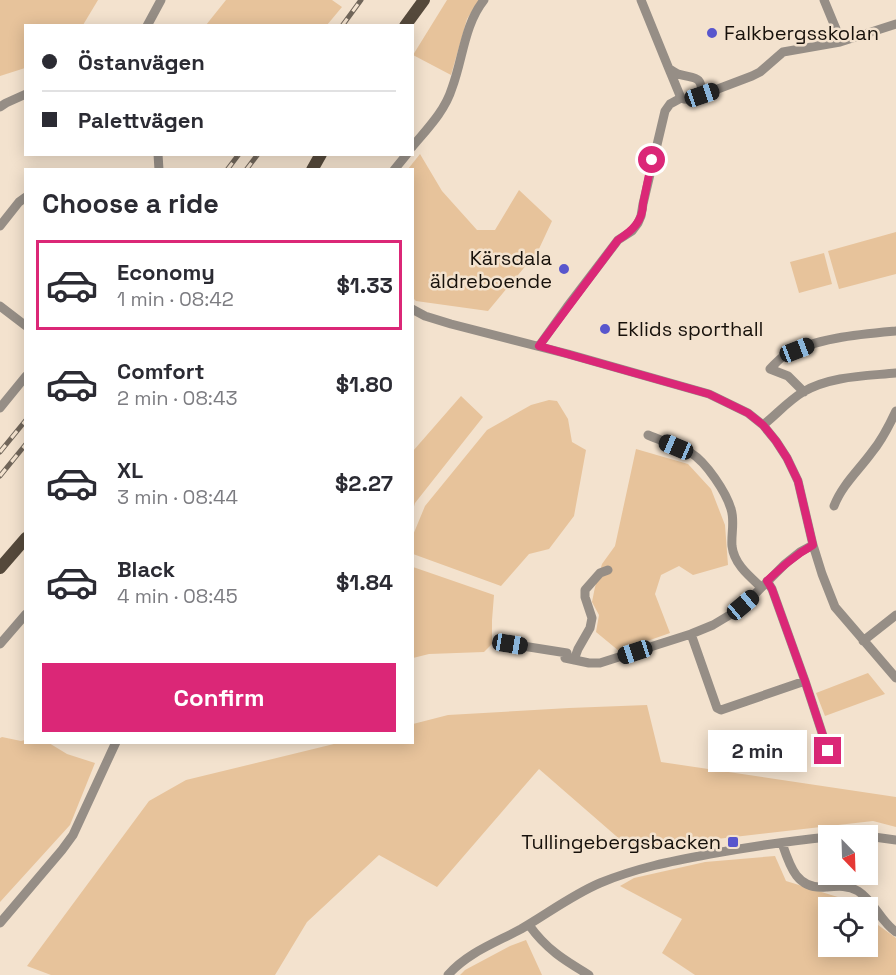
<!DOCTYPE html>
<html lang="en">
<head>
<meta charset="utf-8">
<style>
  :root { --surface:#fff; --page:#f7f7f7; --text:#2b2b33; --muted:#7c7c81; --line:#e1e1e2; --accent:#db2777 }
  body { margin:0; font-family:"Space Grotesk",sans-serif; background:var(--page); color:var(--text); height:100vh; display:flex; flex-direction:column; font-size:22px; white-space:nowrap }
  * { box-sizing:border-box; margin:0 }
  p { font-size:20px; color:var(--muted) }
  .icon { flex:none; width:33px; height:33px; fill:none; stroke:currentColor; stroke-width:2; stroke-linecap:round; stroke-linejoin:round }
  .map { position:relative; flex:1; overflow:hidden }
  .sheet { position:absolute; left:24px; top:168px; width:390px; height:576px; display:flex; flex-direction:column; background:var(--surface); border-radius:0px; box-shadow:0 3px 15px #0003 }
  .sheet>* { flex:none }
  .banner { position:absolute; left:24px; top:24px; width:390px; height:132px; border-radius:0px; box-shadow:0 3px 15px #0003; display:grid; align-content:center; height:132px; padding:0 18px; background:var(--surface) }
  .needle { width:39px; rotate:157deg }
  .controls { position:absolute; left:818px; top:825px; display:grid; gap:12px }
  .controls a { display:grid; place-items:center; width:60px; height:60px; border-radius:0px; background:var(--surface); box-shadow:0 3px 15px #0003; font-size:30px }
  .end { position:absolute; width:27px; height:27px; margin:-14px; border:8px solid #db2777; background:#fff; box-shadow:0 0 0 3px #fff }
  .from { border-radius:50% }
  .bubble { position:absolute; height:42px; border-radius:0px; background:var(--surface); box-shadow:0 3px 15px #0003; font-size:20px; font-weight:800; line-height:42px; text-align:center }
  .car { position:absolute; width:18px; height:36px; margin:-18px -9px; border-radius:8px; box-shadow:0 0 4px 2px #0007; background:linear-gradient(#222 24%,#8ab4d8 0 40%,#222 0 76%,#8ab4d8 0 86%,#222 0) }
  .banner b { display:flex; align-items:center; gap:21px; height:57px; font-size:22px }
  .banner b+b { border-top:2px solid var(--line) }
  .banner i { width:15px; height:15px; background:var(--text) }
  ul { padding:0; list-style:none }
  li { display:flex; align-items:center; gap:18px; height:90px; margin:0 12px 9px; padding:0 6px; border:3px solid transparent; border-radius:0px }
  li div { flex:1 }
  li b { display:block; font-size:22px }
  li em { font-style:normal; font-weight:800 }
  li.selected { border-color:var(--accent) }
  li>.icon { width:54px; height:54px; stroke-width:1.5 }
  h2 { padding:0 18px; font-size:27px; line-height:72px }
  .cta { display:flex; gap:12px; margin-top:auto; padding:12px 18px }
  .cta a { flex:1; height:69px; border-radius:0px; background:var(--accent); color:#fff; font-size:24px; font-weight:800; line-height:69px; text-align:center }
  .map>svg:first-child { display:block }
</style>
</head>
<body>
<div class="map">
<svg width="896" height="975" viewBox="0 0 896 975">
  <rect width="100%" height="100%" fill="#f3e2ce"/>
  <!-- green -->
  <path fill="#e7c39b" d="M0 0H98L83 25 26 26 25 68 0 76Z
    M226 0H332L342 7 327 25H206Z
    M447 0H479L467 19 451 75 413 55Z
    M420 154 442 191 477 230H495L519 190 552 221 538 251 488 311 416 301 413 298 412 170 408 169Z
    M896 232V274L839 289 828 251Z
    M824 253 832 284 799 293 790 262Z
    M461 396 483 417 415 503 413 510V451Z
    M549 400 557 401 568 419 572 442 586 450 574 516 549 549 529 554 501 586 413 554V535L425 506 487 430 531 405Z
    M636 449 688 464 711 489 725 525 728 565 693 575 679 566 661 575 655 594 670 633 619 651 596 632 599 615 592 602 595 587 602 564 615 546Z
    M413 567 494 595 492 620V644L484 652 429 654 413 658Z
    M868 673 885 694 825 716 816 693Z
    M647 705 661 762 896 797V827L873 821 631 849 539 769 437 887 379 855 307 922 275 975H51L27 966 149 801 186 780 338 743 412 742 413 724 448 715 569 708Z
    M2 737 21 741 25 740 26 742 49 743 67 754 95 763 70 825 0 902V738Z
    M775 856 786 881 841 898 854 907 828 908V946H867V917L896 938V975H695L662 953 682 919 620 886 634 878 705 862Z
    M526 940 542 975H460L465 970 510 946Z"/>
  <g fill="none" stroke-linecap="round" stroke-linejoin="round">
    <!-- minor -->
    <path stroke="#968e86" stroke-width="9" d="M641 0 669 69C672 70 675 73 678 74 694 79 702 74 702 95 694 98 689 101 681 98
      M824 0 836 29 840 42
      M147 26 161 0
      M702 95 752 76 760 72 783 52 840 42 896 24
      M0 107 6 103 26 94
      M412 147C427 129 445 111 452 88 463 59 464 25 484 0
      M158 154 159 170
      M394 170 407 154
      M0 226 19 202 26 197
      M0 306 26 326
      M412 309 425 316 451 324 568 354 709 394 748 413 763 425 776 441 787 458 798 481 813 545 822 574 835 607 896 678
      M539 346 567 307 618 240 632 231 638 223 641 216 643 204 665 111 670 104 681 98 669 69
      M804 392 788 376 770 369C775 364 779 359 784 356 813 338 863 334 896 331
      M0 408 26 376
      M763 425C776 415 788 401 803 392 830 376 866 376 896 373
      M648 435C662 441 678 446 691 453 706 462 726 492 731 509 735 521 731 534 732 546 734 564 749 576 761 587
      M834 506C842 485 859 470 872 452 882 440 889 426 896 411
      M767 581 772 589 805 681 828 751
      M691 634 717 708 721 710 805 681
      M863 641 896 615
      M0 644 26 614
      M510 644 567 653 565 658 589 663H600L691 634 713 625 733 613 753 596 785 564 800 552 813 545
      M574 660 578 649 590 628 592 618 585 597V590L600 573 608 570
      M847 836H856
      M867 836 896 840
      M782 843C790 867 797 890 826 887 838 886 848 885 858 891 875 902 880 921 896 932
      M0 923 62 850 73 835 116 742
      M529 925C546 949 564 960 589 975
      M448 975C467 953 495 943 521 929 547 914 572 895 600 883 636 868 672 861 710 854 749 847 789 841 828 837"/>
    <!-- major -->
    <path stroke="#55493b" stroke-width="12" d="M405 26 424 0
      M312 170 321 154
      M0 568 26 538"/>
    <defs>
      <path id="rail" d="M342 26 361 0
        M227 170 239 154
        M246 170 258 154
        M0 452 26 420
        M0 476 26 444"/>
    </defs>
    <!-- rail casing -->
    <use href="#rail" stroke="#71665a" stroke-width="5"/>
    <!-- rail -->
    <use href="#rail" stroke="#f3e2ce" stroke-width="3" stroke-dasharray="9" stroke-linecap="butt"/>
  </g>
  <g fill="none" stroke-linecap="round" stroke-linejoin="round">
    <!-- route -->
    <path stroke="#db2777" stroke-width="8" d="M652 160 643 204C643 221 632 231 618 240L539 346 709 394 748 413 763 425 776 441 787 458 798 481 813 545C795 555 782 567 767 581L772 589 805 681 828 751"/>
  </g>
  <!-- markers -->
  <g fill="#5856cd" stroke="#f3e2ce" stroke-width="2">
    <circle cx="712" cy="33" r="6"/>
    <circle cx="564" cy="269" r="6"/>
    <circle cx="605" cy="329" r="6"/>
    <rect x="727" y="836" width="12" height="12" rx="3"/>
  </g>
  <g text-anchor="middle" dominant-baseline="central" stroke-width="5" stroke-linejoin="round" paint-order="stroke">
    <!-- poi labels -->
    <g font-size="20" fill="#17110b" stroke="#f3e2ce" text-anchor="start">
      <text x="724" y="33">Falkbergsskolan</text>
      <text x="552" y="258" text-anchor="end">Kärsdala<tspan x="552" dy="23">äldreboende</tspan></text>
      <text x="617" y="329">Eklids sporthall</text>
      <text x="721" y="842" text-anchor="end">Tullingebergsbacken</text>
    </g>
  </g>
</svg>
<div class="controls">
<a><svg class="needle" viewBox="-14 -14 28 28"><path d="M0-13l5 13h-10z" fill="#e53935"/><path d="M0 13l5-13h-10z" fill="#7c7c81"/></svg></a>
<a><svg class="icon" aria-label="locate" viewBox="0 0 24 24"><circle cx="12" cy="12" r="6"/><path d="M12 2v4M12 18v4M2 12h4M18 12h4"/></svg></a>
</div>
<i class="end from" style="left:652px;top:160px"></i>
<i class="end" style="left:828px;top:751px"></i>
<div class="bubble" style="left:708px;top:730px;width:99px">2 min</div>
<i class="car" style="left:702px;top:95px;rotate:71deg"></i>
<i class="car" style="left:797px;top:350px;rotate:69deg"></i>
<i class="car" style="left:676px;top:447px;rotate:293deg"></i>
<i class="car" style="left:743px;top:605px;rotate:50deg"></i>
<i class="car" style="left:510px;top:644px;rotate:99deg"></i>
<i class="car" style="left:635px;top:652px;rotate:252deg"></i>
<div class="banner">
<b><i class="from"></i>Östanvägen</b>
<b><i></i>Palettvägen</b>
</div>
<section class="sheet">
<h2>Choose a ride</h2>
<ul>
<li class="selected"><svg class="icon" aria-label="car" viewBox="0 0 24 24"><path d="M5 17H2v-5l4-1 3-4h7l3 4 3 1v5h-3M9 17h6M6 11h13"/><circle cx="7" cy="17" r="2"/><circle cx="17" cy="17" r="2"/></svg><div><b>Economy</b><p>1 min · 08:42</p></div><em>$1.33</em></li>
<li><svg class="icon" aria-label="car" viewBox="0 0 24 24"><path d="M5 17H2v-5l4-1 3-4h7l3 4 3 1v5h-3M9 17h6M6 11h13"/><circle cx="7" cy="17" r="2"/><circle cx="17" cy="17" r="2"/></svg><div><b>Comfort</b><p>2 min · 08:43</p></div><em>$1.80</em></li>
<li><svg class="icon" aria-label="car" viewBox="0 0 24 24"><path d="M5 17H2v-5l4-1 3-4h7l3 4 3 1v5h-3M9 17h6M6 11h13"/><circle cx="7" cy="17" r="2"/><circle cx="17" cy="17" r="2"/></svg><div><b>XL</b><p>3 min · 08:44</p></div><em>$2.27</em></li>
<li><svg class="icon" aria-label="car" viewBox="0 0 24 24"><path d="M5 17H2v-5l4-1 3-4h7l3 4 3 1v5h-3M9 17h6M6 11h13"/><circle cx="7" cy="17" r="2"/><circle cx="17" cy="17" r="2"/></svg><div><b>Black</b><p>4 min · 08:45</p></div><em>$1.84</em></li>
</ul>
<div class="cta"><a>Confirm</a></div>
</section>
</div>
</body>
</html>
